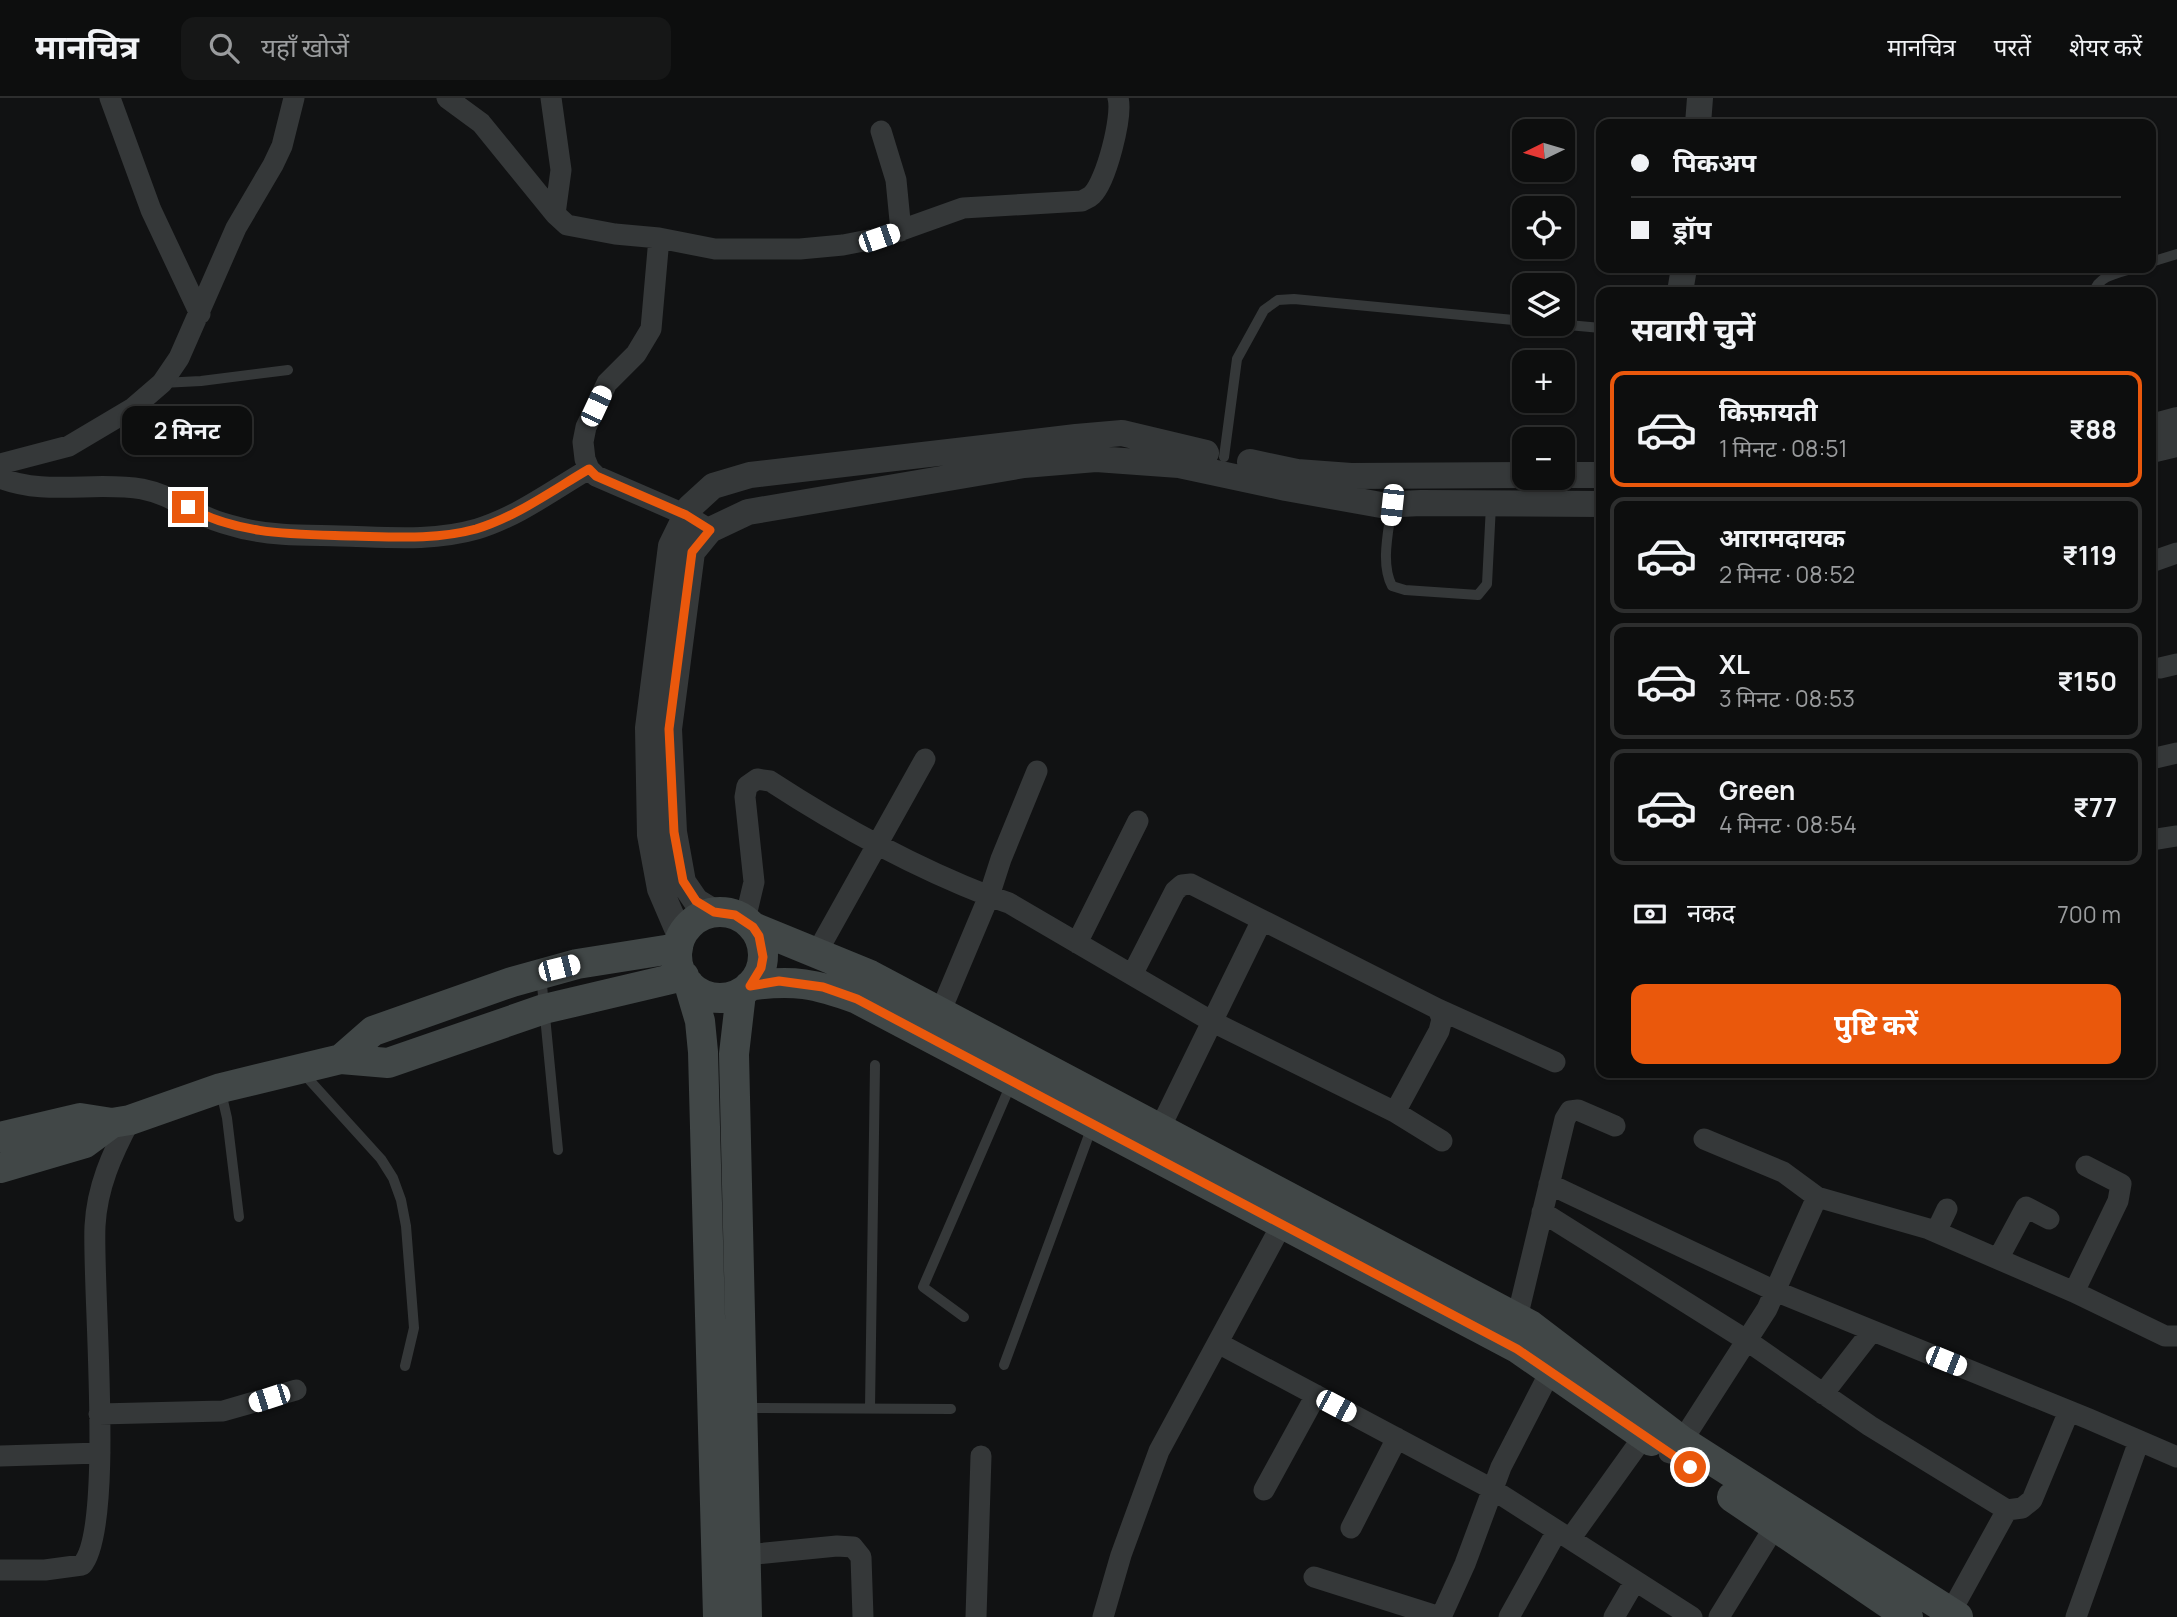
<!DOCTYPE html>
<html lang="hi">
<head>
<meta charset="utf-8">
<style>
  :root { --surface:#0d0e0e; --page:#161717; --text:#f1f3f6; --muted:#9a9c9e; --line:#2d2e2e; --accent:#ea580c }
  body { margin:0; font-family:Manrope,"Noto Sans Devanagari",sans-serif; background:var(--page); color:var(--text); height:100vh; display:flex; flex-direction:column; font-size:26px; white-space:nowrap }
  * { box-sizing:border-box; margin:0 }
  p { font-size:23px; color:var(--muted) }
  .icon { flex:none; width:38px; height:38px; fill:none; stroke:currentColor; stroke-width:2; stroke-linecap:round; stroke-linejoin:round }
  .map { position:relative; flex:1; overflow:hidden }
  .sheet { position:absolute; left:1596px; top:189px; width:560px; height:791px; display:flex; flex-direction:column; background:var(--surface); border-radius:14px; box-shadow:0 2px 5px #0004,0 0 0 2px var(--line) }
  .sheet>* { flex:none }
  .hud { position:absolute; left:1596px; top:21px; width:560px; height:154px; border-radius:14px; box-shadow:0 2px 5px #0004,0 0 0 2px var(--line); display:grid; align-content:center; height:154px; padding:0 35px; background:var(--surface) }
  .needle { width:46px; rotate:265deg }
  .controls { position:absolute; left:1512px; top:21px; display:grid; gap:14px }
  .controls a { display:grid; place-items:center; width:63px; height:63px; border-radius:14px; background:var(--surface); box-shadow:0 2px 5px #0004,0 0 0 2px var(--line); font-size:35px }
  .end { position:absolute; width:32px; height:32px; margin:-16px; border:9px solid #ea580c; background:#fff; box-shadow:0 0 0 4px #fff }
  .from { border-radius:50% }
  .bubble { position:absolute; height:49px; border-radius:14px; background:var(--surface); box-shadow:0 2px 5px #0004,0 0 0 2px var(--line); font-size:23px; font-weight:700; line-height:49px; text-align:center }
  .car { position:absolute; width:21px; height:42px; margin:-21px -10px; border-radius:9px; box-shadow:0 0 5px 2px #0007; background:linear-gradient(#fff 24%,#345 0 40%,#fff 0 76%,#345 0 86%,#fff 0) }
  .hud b { display:flex; align-items:center; gap:24px; height:66px; font-size:26px }
  .hud b+b { border-top:2px solid var(--line) }
  .hud i { width:18px; height:18px; background:var(--text) }
  ul { padding:0; list-style:none }
  li { display:flex; align-items:center; gap:21px; height:116px; margin:0 14px 10px; padding:0 21px; border:4px solid var(--line); border-radius:14px }
  li div { flex:1 }
  li b { display:block; font-size:26px }
  li em { font-style:normal; font-weight:700 }
  li.current { border-color:var(--accent) }
  li>.icon { width:63px; height:63px; stroke-width:1.5 }
  h2 { padding:0 35px; font-size:32px; line-height:84px }
  .pay { display:flex; align-items:center; gap:18px; height:77px; padding:0 35px; font-size:26px }
  .pay p { margin-inline-start:auto }
  .button { display:flex; gap:14px; margin-top:auto; padding:14px 35px }
  .button a { flex:1; height:80px; border-radius:14px; background:var(--accent); color:#fff; font-size:28px; font-weight:700; line-height:80px; text-align:center }
  header { display:flex; align-items:center; gap:42px; box-sizing:border-box; height:98px; padding:0 35px; background:var(--surface); border-bottom:2px solid var(--line) }
  header strong { font-size:33px }
  nav { display:flex; gap:38px; margin-inline-start:auto; font-size:24px }
  .search { width:490px; height:63px; background:var(--page); display:flex; align-items:center; gap:18px; box-sizing:border-box; padding:0 24px; border-radius:14px; color:var(--muted); font-size:26px }
  .map>svg:first-child { display:block }
</style>
</head>
<body>
<header>
<strong>मानचित्र</strong>
<div class="search"><svg class="icon" aria-label="search" viewBox="0 0 24 24"><circle cx="10" cy="10" r="6"/><path d="M15 15l6 6"/></svg>यहाँ खोजें</div>
<nav><a>मानचित्र</a><a>परतें</a><a>शेयर करें</a></nav>
</header>
<div class="map">
<svg width="2177" height="1519" viewBox="0 0 2177 1519">
  <rect width="100%" height="100%" fill="#111213"/>
  <g fill="none" stroke-linecap="round" stroke-linejoin="round">
    <!-- service -->
    <path stroke="#353839" stroke-width="10" d="M2151 164 2177 156
      M2094 194C2099 177 2119 175 2134 170
      M1557 226 1601 230
      M162 285 201 283 288 272
      M1224 359 1237 261 1264 212 1278 202 1294 201 1524 223
      M1392 406C1389 432 1380 465 1392 488L1405 492 1478 497 1487 486 1491 407
      M541 877 558 1052
      M303 975 381 1061 393 1080 401 1102 406 1128 414 1230 405 1268
      M221 994 227 1020 239 1119
      M964 1219 923 1189 1011 986
      M1004 1267 1093 1026
      M745 1310 951 1311
      M870 1310 875 967"/>
    <!-- minor -->
    <path stroke="#353839" stroke-width="21" d="M110 0 151 112 200 216
      M447 0 481 25 555 116 567 127 615 136 659 140 715 151H800L843 147 879 140 963 110 1082 103C1085 101 1089 100 1092 97 1106 84 1123 18 1118 0
      M551 0 561 72 555 116
      M881 33 896 82 901 133
      M659 140 651 231 636 256 607 285 586 329 583 344 585 361 589 371 596 378 686 417 710 432
      M0 366 69 348 133 310 162 285 179 260 236 130 273 67 282 48 294 0
      M0 380C45 398 95 383 142 391 172 397 183 410 209 420 220 425 233 428 245 431 276 438 308 437 340 438 385 439 432 444 477 431 517 419 553 392 589 371
      M2151 464 2177 455
      M2160 570 2177 566
      M2151 661 2177 655
      M2151 742 2177 738
      M745 822 754 784 745 699 747 688 757 681 770 683C839 728 912 768 989 798L1001 761 1037 673
      M1077 845 1138 723
      M816 856 925 661
      M1132 877 1175 793 1182 787 1191 786 1262 822
      M1438 911 1555 964
      M936 924 989 798 1009 805 1211 923 1395 1014 1442 1043
      M1160 1030 1262 822 1438 911 1442 921 1439 933 1395 1014
      M1704 1041 1783 1074 1817 1099
      M1549 1086 1775 1193 2089 1321 2177 1359
      M1542 1114 1746 1242 1870 1328 2007 1412 2022 1410 2032 1402 2069 1313
      M1936 1134 1947 1111
      M1998 1161 2026 1109 2049 1121
      M2074 1194 2118 1103 2121 1086 2086 1068
      M1517 1220 1565 1021 1570 1013 1578 1012 1615 1028
      M1218 1245 1492 1391 1692 1519
      M1823 1296 1872 1233
      M99 1316 223 1313 296 1292
      M1669 1355 1682 1343 1767 1211 1817 1099 1929 1131 2074 1194 2165 1238H2177
      M0 1358 100 1355
      M1264 1392 1316 1297
      M1351 1430 1397 1340
      M1570 1441 1644 1338
      M746 1457 837 1448 853 1449 861 1459 863 1519
      M0 1472H45L82 1467C115 1430 92 1189 95 1128 97 1089 112 1056 130 1022
      M1314 1479 1440 1519
      M976 1519 981 1358
      M1103 1519 1121 1457 1159 1353 1282 1126
      M1441 1519 1465 1466 1501 1369 1550 1274
      M1509 1519 1557 1433
      M1614 1519 1635 1483
      M1719 1519 1775 1428
      M1948 1519 2007 1412
      M2076 1519 2139 1343"/>
    <!-- tertiary -->
    <path stroke="#353839" stroke-width="26" d="M1698 26 1700 0
      M1680 194 1684 170
      M2151 329 2177 322
      M2151 352 2177 346
      M1250 364 1297 374 1351 378 1524 377
      M1563 377H1601
      M714 814 696 803 683 784 674 734 669 631 692 454 710 432 748 414 1024 367 1096 361 1179 367 1286 390 1381 407 1421 405 1601 406
      M681 840 660 791 650 737 648 630 671 448 690 409 713 388 750 377 1076 339 1122 335 1206 355"/>
    <!-- secondary -->
    <path stroke="#414747" stroke-width="30" d="M677 857a43 43 0 1 1 86 0a43 43 0 1 1-86 0Z
      M753 829 870 877 1530 1227 1682 1343 1958 1519
      M689 886 700 923 703 954 718 1519
      M749 888C793 881 816 886 857 901L1517 1250 1651 1343
      M741 895 734 956 747 1519
      M341 961 373 933 512 884 577 866 678 850
      M0 1039 80 1020 112 1025 130 1022 221 990 341 961 388 965 544 911 684 878
      M0 1070 85 1045 112 1025
      M1732 1399 1908 1519"/>
  </g>
  <g fill="none" stroke-linecap="round" stroke-linejoin="round">
    <!-- route -->
    <path stroke="#ea580c" stroke-width="9" d="M188 409C240 438 297 436 354 438 395 439 436 442 476 431 516 419 553 392 589 371L596 378 686 417 710 432 692 454 669 631 674 734 683 783 696 803 714 814 735 817 753 829 759 838 763 859 761 870 750 888 779 883 823 889 857 901 1517 1251 1690 1369"/>
  </g>
</svg>
<div class="controls">
<a><svg class="needle" viewBox="-14 -14 28 28"><path d="M0-13l5 13h-10z" fill="#e53935"/><path d="M0 13l5-13h-10z" fill="#9a9c9e"/></svg></a>
<a><svg class="icon" aria-label="locate" viewBox="0 0 24 24"><circle cx="12" cy="12" r="6"/><path d="M12 2v4M12 18v4M2 12h4M18 12h4"/></svg></a>
<a><svg class="icon" aria-label="layers" viewBox="0 0 24 24"><path d="M12 4l9 5-9 5-9-5zM3 14l9 5 9-5"/></svg></a>
<a>+</a>
<a>−</a>
</div>
<i class="end from" style="left:1690px;top:1369px"></i>
<i class="end" style="left:188px;top:409px"></i>
<div class="bubble" style="left:122px;top:308px;width:130px">2 मिनट</div>
<i class="car" style="left:879px;top:140px;rotate:71deg"></i>
<i class="car" style="left:596px;top:308px;rotate:25deg"></i>
<i class="car" style="left:1392px;top:407px;rotate:186deg"></i>
<i class="car" style="left:559px;top:870px;rotate:76deg"></i>
<i class="car" style="left:1946px;top:1263px;rotate:112deg"></i>
<i class="car" style="left:269px;top:1300px;rotate:252deg"></i>
<i class="car" style="left:1336px;top:1308px;rotate:118deg"></i>
<div class="hud">
<b><i class="from"></i>पिकअप</b>
<b><i></i>ड्रॉप</b>
</div>
<section class="sheet">
<h2>सवारी चुनें</h2>
<ul>
<li class="current"><svg class="icon" aria-label="car" viewBox="0 0 24 24"><path d="M5 17H2v-5l4-1 3-4h7l3 4 3 1v5h-3M9 17h6M6 11h13"/><circle cx="7" cy="17" r="2"/><circle cx="17" cy="17" r="2"/></svg><div><b>किफ़ायती</b><p>1 मिनट · 08:51</p></div><em>₹88</em></li>
<li><svg class="icon" aria-label="car" viewBox="0 0 24 24"><path d="M5 17H2v-5l4-1 3-4h7l3 4 3 1v5h-3M9 17h6M6 11h13"/><circle cx="7" cy="17" r="2"/><circle cx="17" cy="17" r="2"/></svg><div><b>आरामदायक</b><p>2 मिनट · 08:52</p></div><em>₹119</em></li>
<li><svg class="icon" aria-label="car" viewBox="0 0 24 24"><path d="M5 17H2v-5l4-1 3-4h7l3 4 3 1v5h-3M9 17h6M6 11h13"/><circle cx="7" cy="17" r="2"/><circle cx="17" cy="17" r="2"/></svg><div><b>XL</b><p>3 मिनट · 08:53</p></div><em>₹150</em></li>
<li><svg class="icon" aria-label="car" viewBox="0 0 24 24"><path d="M5 17H2v-5l4-1 3-4h7l3 4 3 1v5h-3M9 17h6M6 11h13"/><circle cx="7" cy="17" r="2"/><circle cx="17" cy="17" r="2"/></svg><div><b>Green</b><p>4 मिनट · 08:54</p></div><em>₹77</em></li>
</ul>
<div class="pay"><svg class="icon" aria-label="cash" viewBox="0 0 24 24"><path d="M3 7h18v10H3z"/><circle cx="12" cy="12" r="2"/></svg>नकद<p>700 m</p></div>
<div class="button"><a>पुष्टि करें</a></div>
</section>
</div>
</body>
</html>
